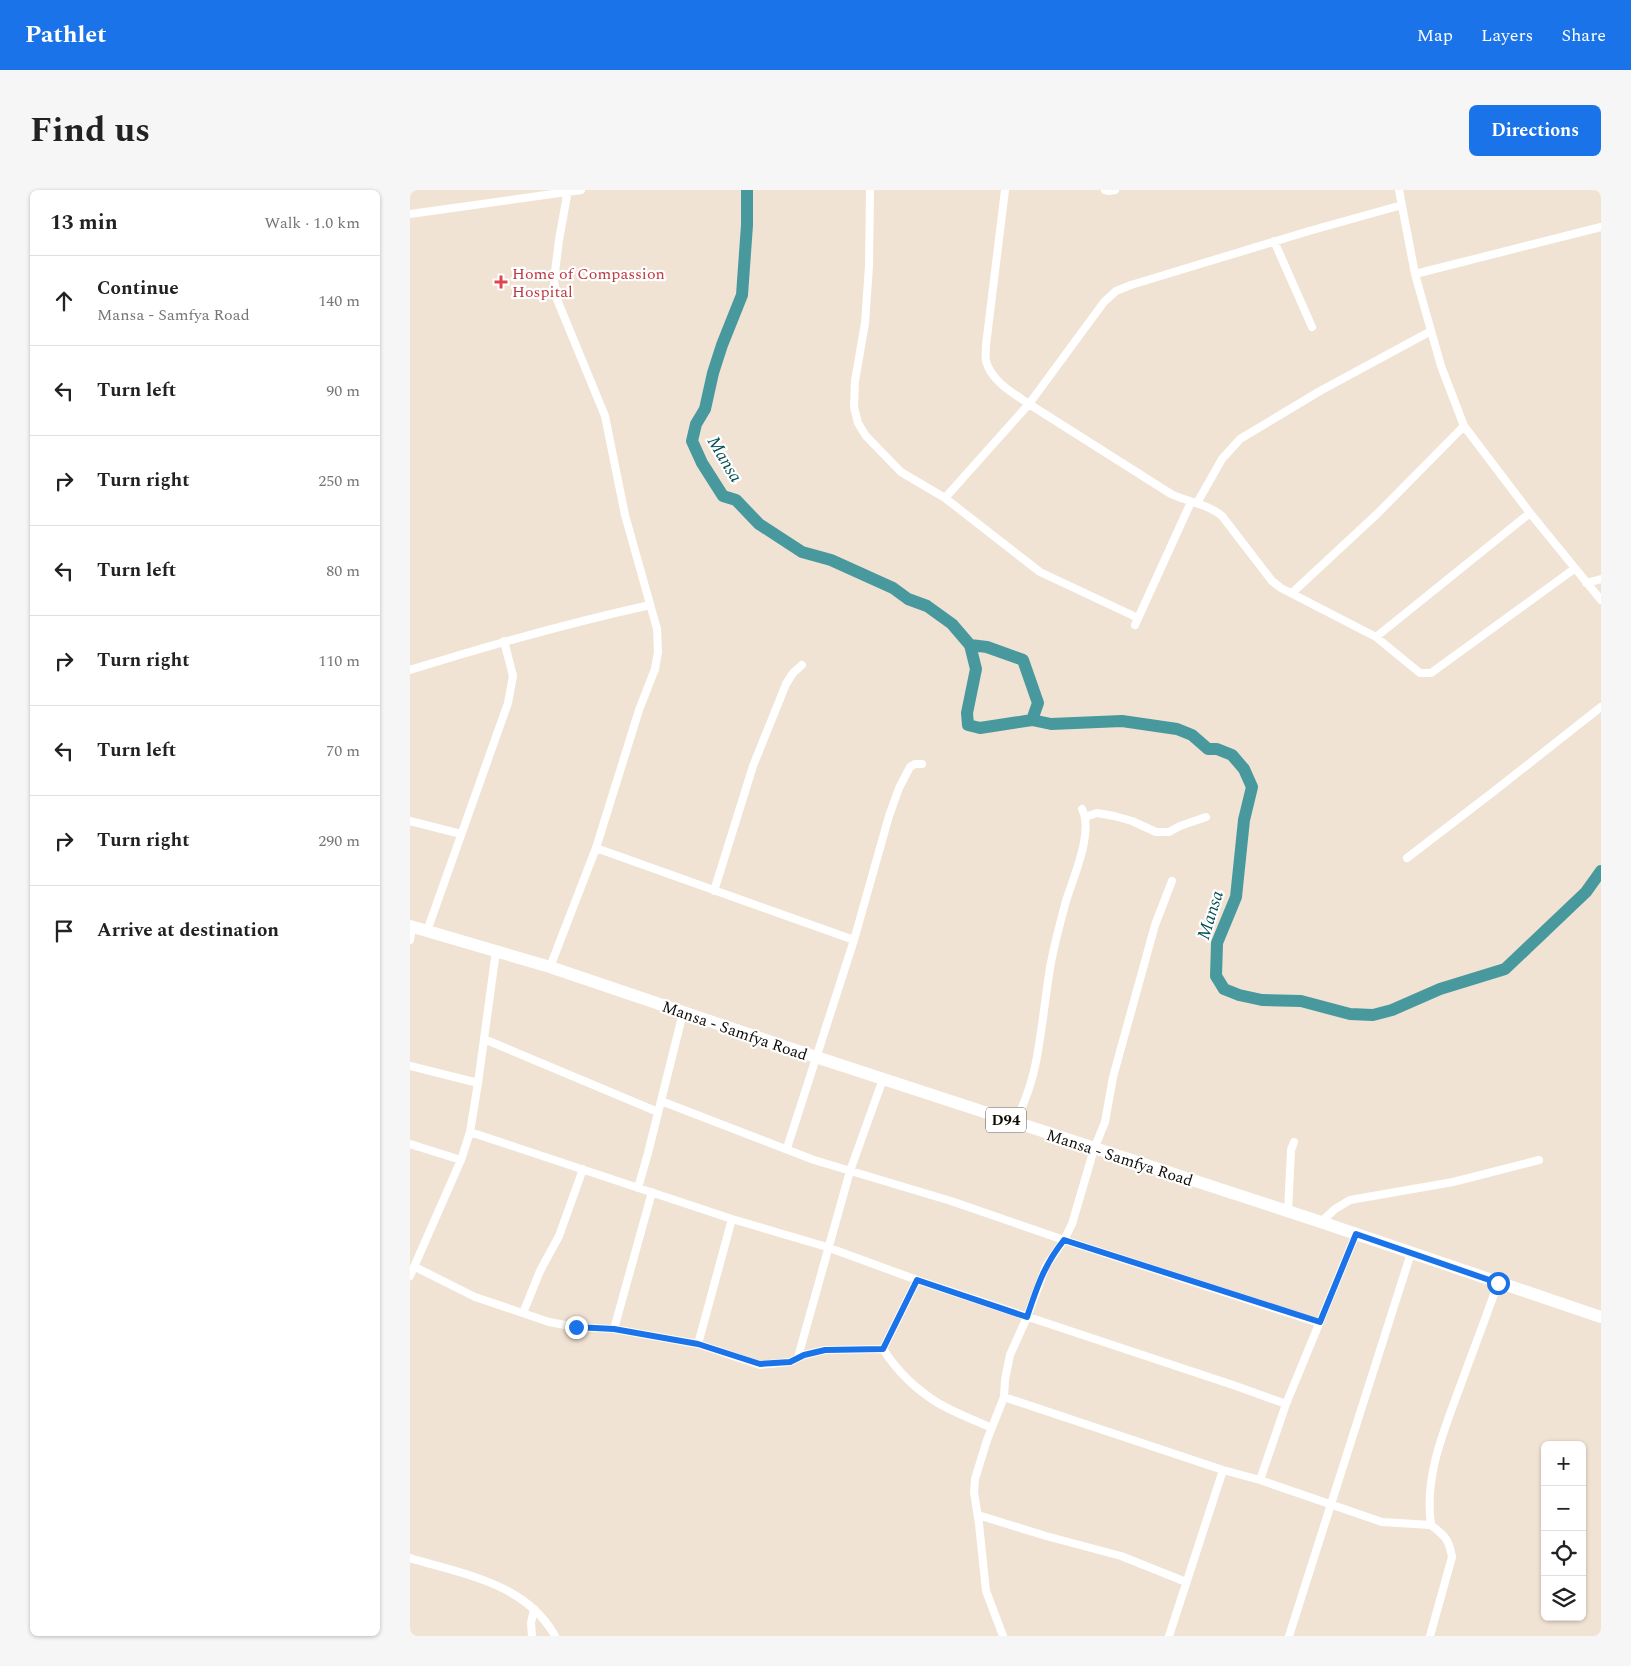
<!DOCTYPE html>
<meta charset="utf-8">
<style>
:root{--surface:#fff;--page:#f6f6f6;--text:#222;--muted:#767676;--line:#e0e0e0;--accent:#1a73e8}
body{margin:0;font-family:Spectral,serif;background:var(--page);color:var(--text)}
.controls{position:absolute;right:15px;bottom:15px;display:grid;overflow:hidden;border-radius:8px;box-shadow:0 1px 4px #0004}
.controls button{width:45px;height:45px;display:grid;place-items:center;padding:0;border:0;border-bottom:1px solid var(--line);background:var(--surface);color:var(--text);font:25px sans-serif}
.stop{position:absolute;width:15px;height:15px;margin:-11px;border:4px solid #1a73e8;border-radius:50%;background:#fff}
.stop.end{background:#1a73e8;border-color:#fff;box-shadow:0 1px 5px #0008}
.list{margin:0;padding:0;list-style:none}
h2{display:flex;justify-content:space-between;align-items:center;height:65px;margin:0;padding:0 20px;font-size:21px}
h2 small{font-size:16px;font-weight:400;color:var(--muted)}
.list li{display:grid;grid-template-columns:32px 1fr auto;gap:15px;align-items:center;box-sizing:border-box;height:90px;padding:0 20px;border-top:1px solid var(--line)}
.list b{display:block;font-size:19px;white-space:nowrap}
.list p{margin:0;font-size:16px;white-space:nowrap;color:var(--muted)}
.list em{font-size:16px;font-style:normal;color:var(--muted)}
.icon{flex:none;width:28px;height:28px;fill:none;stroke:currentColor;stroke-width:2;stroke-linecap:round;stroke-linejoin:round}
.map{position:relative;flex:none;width:1191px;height:1446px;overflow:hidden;border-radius:8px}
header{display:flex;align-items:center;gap:30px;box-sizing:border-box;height:70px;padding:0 25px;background:var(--accent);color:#fff}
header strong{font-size:24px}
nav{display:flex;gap:28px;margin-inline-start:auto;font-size:18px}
.intro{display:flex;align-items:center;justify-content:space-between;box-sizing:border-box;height:120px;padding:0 30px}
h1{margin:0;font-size:35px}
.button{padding:12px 22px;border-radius:8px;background:var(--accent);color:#fff;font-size:18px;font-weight:700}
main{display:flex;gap:30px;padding:0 30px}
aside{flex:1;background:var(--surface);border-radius:8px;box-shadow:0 1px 4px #0004}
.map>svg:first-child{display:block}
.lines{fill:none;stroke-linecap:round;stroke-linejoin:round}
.river{stroke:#48999e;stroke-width:12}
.minor{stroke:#fff;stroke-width:8}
.primary{stroke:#fff;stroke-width:12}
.route{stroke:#1a73e8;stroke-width:6}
.health-dot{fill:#e0444e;stroke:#fff;stroke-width:2}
.labels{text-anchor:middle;stroke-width:4.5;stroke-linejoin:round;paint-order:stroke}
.shield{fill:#fff;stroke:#575451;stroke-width:1}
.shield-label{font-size:15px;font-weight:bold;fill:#0f0b06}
.health-label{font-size:16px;fill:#be3a42;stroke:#fff;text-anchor:start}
.street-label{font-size:16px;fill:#0f0b06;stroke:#fff}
.water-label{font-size:18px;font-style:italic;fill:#035054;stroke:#fff}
</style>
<header>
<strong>Pathlet</strong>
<nav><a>Map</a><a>Layers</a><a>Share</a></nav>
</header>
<div class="intro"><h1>Find us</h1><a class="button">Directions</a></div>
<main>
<aside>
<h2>13 min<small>Walk · 1.0 km</small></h2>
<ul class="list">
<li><svg class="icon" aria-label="ahead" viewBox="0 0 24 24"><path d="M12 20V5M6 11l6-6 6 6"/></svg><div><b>Continue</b><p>Mansa - Samfya Road</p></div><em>140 m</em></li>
<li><svg class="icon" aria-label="left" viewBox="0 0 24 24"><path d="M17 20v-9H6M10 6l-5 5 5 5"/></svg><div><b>Turn left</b></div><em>90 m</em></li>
<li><svg class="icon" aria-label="right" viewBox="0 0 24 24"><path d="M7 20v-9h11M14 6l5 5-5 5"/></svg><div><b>Turn right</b></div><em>250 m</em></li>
<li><svg class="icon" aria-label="left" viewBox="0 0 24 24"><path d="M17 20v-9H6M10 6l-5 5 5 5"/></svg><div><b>Turn left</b></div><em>80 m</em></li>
<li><svg class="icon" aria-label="right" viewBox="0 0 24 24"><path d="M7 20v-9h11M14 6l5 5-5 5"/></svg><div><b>Turn right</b></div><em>110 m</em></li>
<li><svg class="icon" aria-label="left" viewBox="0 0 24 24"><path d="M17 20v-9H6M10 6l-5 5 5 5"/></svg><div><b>Turn left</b></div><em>70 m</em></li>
<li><svg class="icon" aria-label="right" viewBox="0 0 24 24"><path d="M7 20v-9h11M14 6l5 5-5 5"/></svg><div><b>Turn right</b></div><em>290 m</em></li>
<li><svg class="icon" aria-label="arrive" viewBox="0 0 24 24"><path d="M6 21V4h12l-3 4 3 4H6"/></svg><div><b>Arrive at destination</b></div></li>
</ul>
</aside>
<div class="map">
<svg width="1191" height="1446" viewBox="0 0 1191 1446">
<rect width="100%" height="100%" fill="#f1e3d4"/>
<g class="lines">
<path class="river" d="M337,0V35L332,105L312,155L303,183L295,219L286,234L282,251L292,273L313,306L326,310L349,334L392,362L421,370L483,398L498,409L517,416L542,434L560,455L566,479L557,523L558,535L570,538L622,530L641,534L712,531L767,539L782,545L798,559H807L822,565L834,579L842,597L834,630L826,707L807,753L806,786L814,799L829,805L852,810L891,811L940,824L963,825L982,820L1030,799L1095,779L1176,702L1191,681
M560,455L577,457L613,470L628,513L622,530"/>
<path class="minor" d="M460,0L459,76L455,133L445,191L444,217L448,233L456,246L491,282L535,308L630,382L728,428
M595,0L576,155C576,160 575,166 576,171C581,191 603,203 619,214L761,304C778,312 798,314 812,326L862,391L871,398L966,447L1010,483H1021L1164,379
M695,0L699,1L705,0
M989,0L1005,84L1031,176L1054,236L1120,323L1191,410
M0,24L171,0
M864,51L902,137
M1005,84L1191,37
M535,308L619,214L694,112L706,101L721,95L899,41L992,15
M787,313L812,269L830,249L910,201L1021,141
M1176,393L1191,389
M882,403L967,324L1054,236
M725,435L781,312
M966,447L1120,323
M0,480C80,455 159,433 240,415
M675,627L687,623L704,626L722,631L746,642H759L770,636L796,627
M0,631L51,644
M186,658L444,750
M997,668L1083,602L1191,517
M304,701L343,576L376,494L383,483L392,475
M17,741L98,513L103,486L94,451
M0,750L2,737
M140,777L186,658L229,520L245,479L248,462L247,439L215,325L195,226L146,107L144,90L149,50L158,0
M74,849L248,922
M0,876L68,893
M251,911L404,970L541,1011L654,1050L909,1133
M605,933C614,914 622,893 626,872C632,841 635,809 640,778C644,755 650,733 656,711C663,688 684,642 672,619
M60,942L322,1029L417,1057L507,1090L823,1195L876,1214
M0,954L51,970
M377,958L444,750L479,626L489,598L500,577L505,574H512
M228,998L238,963L273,823
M878,1022L881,960L884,952
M911,1032L925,1019L940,1010L1043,992L1129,970
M5,1077L65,1107L139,1132L166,1137L204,1139L288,1154L350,1175L380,1172L394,1165L415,1160L473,1159
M0,1086L51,970L60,942L68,893L86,761
M113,1123L130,1081L149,1046L173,979
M204,1139L242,1002
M288,1154L322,1029
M473,1159C487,1181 507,1200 528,1213C545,1223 564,1230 582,1238
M473,1159L507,1090
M388,1167L440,981L473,889
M594,1207L813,1280
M850,1290L876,1214L946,1044
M568,1325L636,1346L711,1366L776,1392
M0,1368C52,1384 116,1393 145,1446
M122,1446L121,1433L124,1419
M593,1446L576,1401L569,1334L564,1302L565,1289L577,1250L594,1207L595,1190L600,1165L617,1127L636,1076L654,1050L662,1034L684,959L695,932L703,887L745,735L762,691
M759,1446L813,1280L850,1290L972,1332L1021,1335C1014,1286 1034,1240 1051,1194C1063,1161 1076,1127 1088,1093
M879,1446L1001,1063
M1020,1446L1042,1367C1039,1349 1035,1346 1021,1335"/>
<path class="primary" d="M0,736L140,777L406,867L911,1032L1191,1127"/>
</g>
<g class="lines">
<path class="route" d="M166,1137L204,1139L288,1154L350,1174L380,1172L394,1165L415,1160L473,1159L507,1090L617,1127C627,1097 634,1075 654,1050L910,1132L946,1044L1088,1093"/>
</g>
<path class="health-dot" d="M88.5 84.5h5v5h5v5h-5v5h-5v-5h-5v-5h5z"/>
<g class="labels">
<rect class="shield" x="576" y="917.5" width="40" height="25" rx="4"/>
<g class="shield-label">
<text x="596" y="935">D94</text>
</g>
<g class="health-label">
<text x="102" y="89">Home of Compassion<tspan x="102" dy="18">Hospital</tspan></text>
</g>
<g class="street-label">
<text transform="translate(325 840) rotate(19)" y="6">Mansa - Samfya Road</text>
<text transform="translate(710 967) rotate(18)" y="6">Mansa - Samfya Road</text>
</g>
<g class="water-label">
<text transform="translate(315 269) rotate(59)" y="6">Mansa</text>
<text transform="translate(800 725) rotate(-73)" y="6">Mansa</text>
</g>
</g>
</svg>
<div class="controls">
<button>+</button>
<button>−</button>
<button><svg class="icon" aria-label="locate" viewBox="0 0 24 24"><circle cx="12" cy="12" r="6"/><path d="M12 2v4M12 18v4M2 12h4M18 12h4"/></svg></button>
<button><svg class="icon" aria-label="layers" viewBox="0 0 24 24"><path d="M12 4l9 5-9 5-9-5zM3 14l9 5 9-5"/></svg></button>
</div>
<div class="stop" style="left:1088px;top:1093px"></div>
<div class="stop end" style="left:166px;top:1137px"></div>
</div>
</main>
